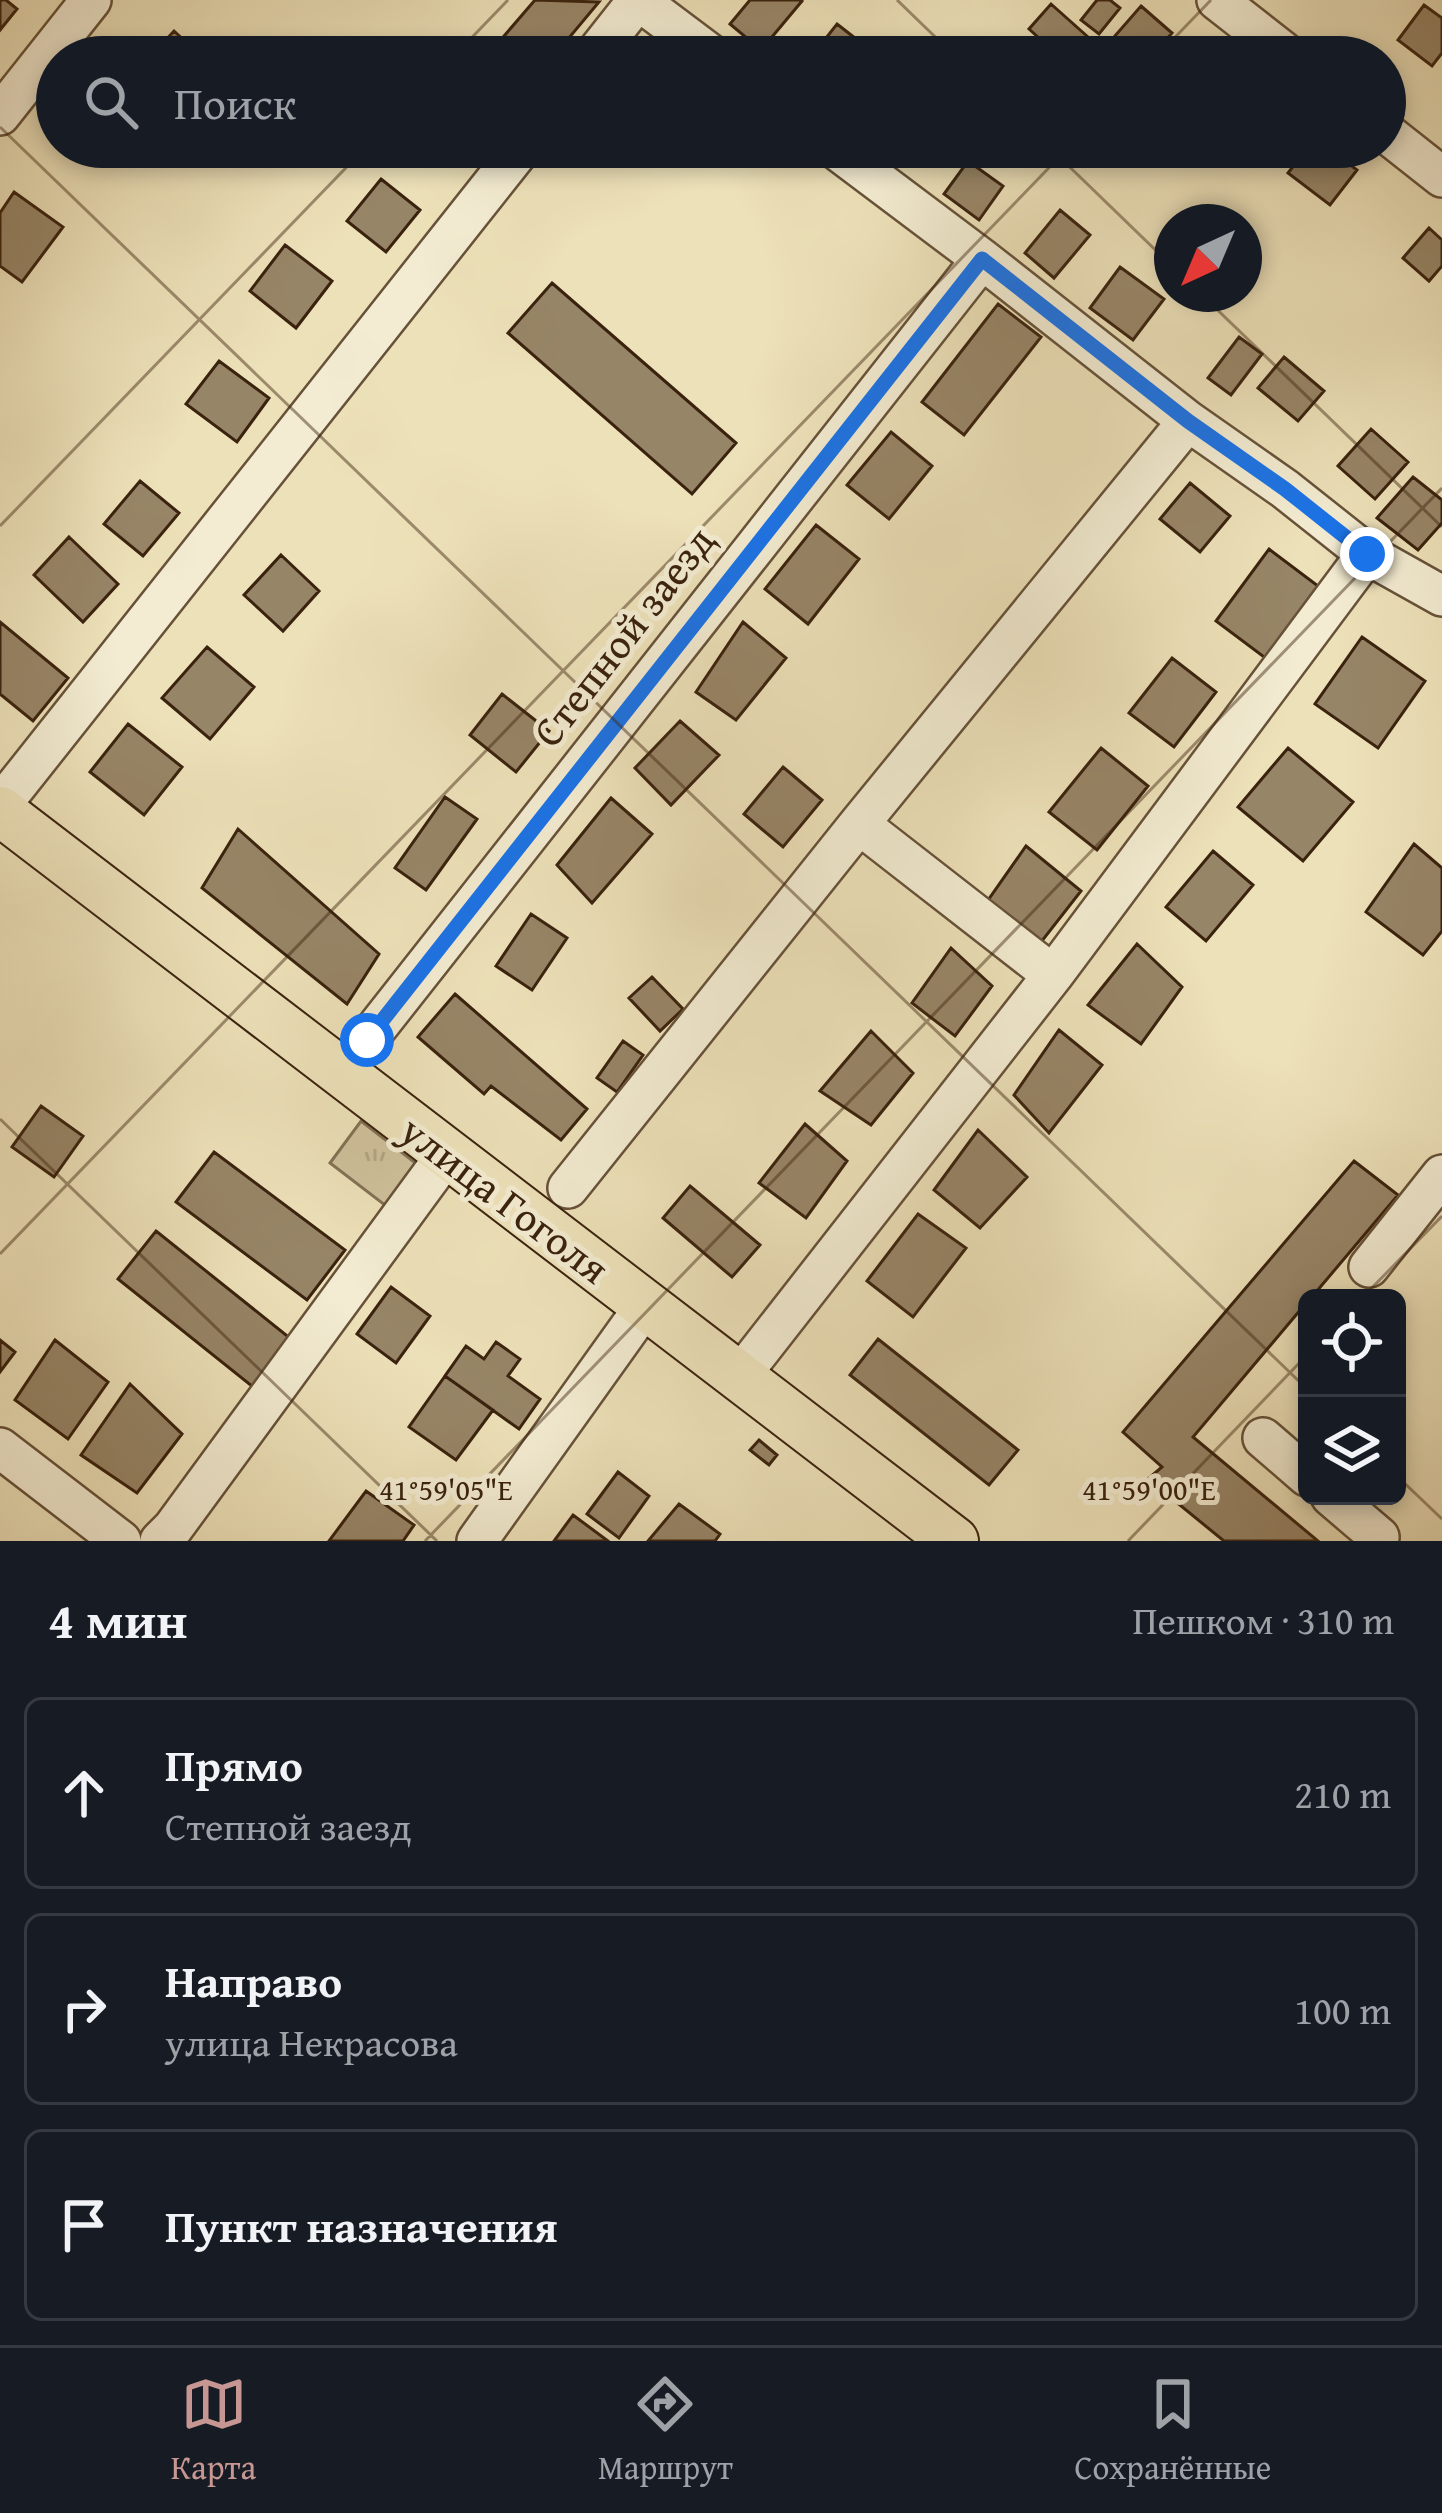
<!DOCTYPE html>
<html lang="ru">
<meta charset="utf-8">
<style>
:root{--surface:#171b24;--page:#242831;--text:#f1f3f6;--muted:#9ea1a6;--line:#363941;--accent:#c59692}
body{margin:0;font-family:"Gentium Book Plus",serif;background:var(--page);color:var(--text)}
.controls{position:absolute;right:36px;bottom:36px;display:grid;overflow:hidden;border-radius:18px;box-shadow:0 6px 18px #0003}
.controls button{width:108px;height:108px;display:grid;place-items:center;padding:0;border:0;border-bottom:3px solid var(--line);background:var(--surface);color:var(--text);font:60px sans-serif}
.compass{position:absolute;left:1154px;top:204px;width:108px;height:108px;border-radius:50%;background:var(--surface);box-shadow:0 6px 18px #0003;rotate:224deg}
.stop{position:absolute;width:36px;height:36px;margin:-27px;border:9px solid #1a73e8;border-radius:50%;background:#fff}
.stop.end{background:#1a73e8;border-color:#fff;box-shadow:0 3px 12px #0008}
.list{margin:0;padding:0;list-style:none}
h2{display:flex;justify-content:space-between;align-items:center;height:156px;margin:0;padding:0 48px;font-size:51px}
h2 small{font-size:39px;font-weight:400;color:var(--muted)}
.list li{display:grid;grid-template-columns:78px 1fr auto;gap:36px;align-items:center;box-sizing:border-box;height:192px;margin:0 24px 24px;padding:0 24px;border:3px solid var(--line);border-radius:18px}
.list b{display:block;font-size:45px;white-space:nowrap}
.list p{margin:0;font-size:39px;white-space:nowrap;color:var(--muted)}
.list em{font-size:39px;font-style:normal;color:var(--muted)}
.icon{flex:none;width:66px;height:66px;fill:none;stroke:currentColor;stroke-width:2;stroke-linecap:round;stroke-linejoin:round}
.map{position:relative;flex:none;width:1442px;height:1541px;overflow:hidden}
.search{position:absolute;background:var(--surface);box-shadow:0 6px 18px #0003;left:36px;right:36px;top:36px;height:132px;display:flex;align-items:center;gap:30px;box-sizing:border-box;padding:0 42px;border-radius:66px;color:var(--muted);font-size:45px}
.sheet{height:804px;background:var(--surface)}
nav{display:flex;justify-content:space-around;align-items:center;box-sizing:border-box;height:168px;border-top:3px solid var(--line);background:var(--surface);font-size:33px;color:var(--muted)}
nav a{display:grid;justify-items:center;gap:6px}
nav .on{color:var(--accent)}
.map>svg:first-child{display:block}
.grass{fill:url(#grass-tufts);stroke:#847255;stroke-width:3}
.building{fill:#978567;stroke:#3a220e;stroke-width:3}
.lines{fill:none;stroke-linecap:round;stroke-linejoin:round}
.minor-casing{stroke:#675239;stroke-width:44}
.major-casing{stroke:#3a220e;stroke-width:52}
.minor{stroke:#f3ecd2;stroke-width:39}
.major{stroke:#ede1b9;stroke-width:48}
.route{stroke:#1a73e8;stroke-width:15}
.ticks{fill:none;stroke:#3a220e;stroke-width:3;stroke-opacity:0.45}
.labels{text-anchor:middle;stroke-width:10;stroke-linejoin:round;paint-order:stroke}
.street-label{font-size:42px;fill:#3a220e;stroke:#f3ecd2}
.ticks-label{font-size:30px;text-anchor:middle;fill:#3a220e;stroke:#f3ecd2;stroke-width:10;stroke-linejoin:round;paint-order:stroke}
</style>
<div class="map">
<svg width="1442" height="1541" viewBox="0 0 1442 1541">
<defs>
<pattern id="grass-tufts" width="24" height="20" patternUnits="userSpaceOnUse" patternTransform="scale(3)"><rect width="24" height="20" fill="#cfc19c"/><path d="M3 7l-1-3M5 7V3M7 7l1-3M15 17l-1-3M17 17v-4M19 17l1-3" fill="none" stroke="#b2a685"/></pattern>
</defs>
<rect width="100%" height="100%" fill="#ede1b9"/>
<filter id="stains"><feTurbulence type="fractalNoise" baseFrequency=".00167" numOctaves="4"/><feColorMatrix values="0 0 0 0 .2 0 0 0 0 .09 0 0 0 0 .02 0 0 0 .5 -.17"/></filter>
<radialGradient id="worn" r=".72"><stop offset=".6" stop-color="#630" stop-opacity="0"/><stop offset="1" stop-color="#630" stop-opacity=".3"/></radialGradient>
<path class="grass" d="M361,1121L422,1168L390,1209L330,1163Z"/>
<path class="building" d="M0,0H6L17,9L0,30Z
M535,0L599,2L553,57H486Z
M750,0H801L802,1L761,50L730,24Z
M1097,0H1110L1120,8L1099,34L1081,20Z
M1051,4L1097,45L1086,57H1060L1029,29Z
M1424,5L1442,18V53L1432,66L1398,40Z
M1141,6L1172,33L1151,57H1137L1114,37Z
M837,24L869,49L862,57H811Z
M174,31L202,57H150Z
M1308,147H1327L1357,170L1330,205L1288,173Z
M968,161L1003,186L979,220L944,194Z
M381,179L420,210L386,252L347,221Z
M14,192L63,227L22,282L0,266V213Z
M1060,210L1090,235L1054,278L1025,253Z
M1429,228L1442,240V266L1429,281L1403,258Z
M285,245L332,281L296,328L250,291Z
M1120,267L1164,299L1133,340L1090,308Z
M552,283L736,443L692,494L508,333Z
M998,304L1041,337L964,435L922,402Z
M1239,337L1262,354L1231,395L1208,378Z
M1284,357L1324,391L1298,421L1258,388Z
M219,361L269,398L237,442L186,404Z
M1371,429L1408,462L1375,499L1338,466Z
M891,432L932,466L889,519L847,485Z
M1413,477L1442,500V523L1418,550L1377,518Z
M140,481L179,513L143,556L104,524Z
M1190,483L1230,516L1200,552L1160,519Z
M816,525L859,559L808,624L765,589Z
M69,537L118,584L83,622L34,575Z
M1269,549L1322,589L1268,660L1216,621Z
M281,555L319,591L283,631L244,595Z
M0,622L68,678L33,721L0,694Z
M743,622L786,658L736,720L696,692Z
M1362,637L1425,681L1378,748L1315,704Z
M207,647L254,687L210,739L162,698Z
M1172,658L1216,692L1174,747L1129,713Z
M502,694L549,731L516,772L470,735Z
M680,721L719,755L671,805L635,768Z
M128,724L182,767L144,815L90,772Z
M1101,748L1148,786L1097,850L1049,812Z
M1288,748L1353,802L1303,861L1238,807Z
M783,767L822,800L783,847L744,814Z
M445,797L477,819L426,890L395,868Z
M611,798L652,834L592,903L557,865Z
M238,829L379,954L347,1004L202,888Z
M1414,844L1442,868V931L1423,955L1366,912Z
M1026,846L1081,891L1038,946L984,906Z
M1213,851L1253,885L1206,941L1166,907Z
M531,914L567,938L532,990L496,966Z
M1137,944L1182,987L1141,1044L1088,1005Z
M951,948L992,986L955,1036L912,1003Z
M652,977L683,1009L660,1031L629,998Z
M455,994L587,1109L561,1140L491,1086L484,1094L418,1037Z
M1059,1030L1102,1065L1049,1133L1014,1095Z
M871,1031L913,1073L871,1125L820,1091Z
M623,1041L643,1055L617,1092L597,1078Z
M41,1106L83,1136L54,1177L12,1147Z
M805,1124L847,1161L806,1218L759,1183Z
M978,1130L1027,1177L980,1228L934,1190Z
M214,1152L345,1250L307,1300L176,1202Z
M1354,1161L1398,1195L1311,1298H1307V1302L1193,1437L1318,1541H1224L1148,1479L1162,1467L1123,1432Z
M690,1186L760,1245L732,1277L663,1218Z
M918,1214L966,1248L913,1317L867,1281Z
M156,1231L291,1339L253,1387L118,1279Z
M391,1287L430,1316L396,1363L357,1334Z
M878,1339L1018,1450L989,1485L850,1375Z
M0,1340L15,1352L0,1372Z
M55,1340L108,1382L68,1439L15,1400Z
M496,1342L520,1359L508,1376L540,1399L519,1429L445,1376L466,1346L484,1359Z
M445,1376L493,1410L456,1460L409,1427Z
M130,1384L182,1434L137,1493L81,1455Z
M759,1440L777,1455L769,1465L750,1450Z
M618,1472L649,1496L619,1538L587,1514Z
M366,1491L414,1525L403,1541H329Z
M679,1504L720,1534L715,1541H648Z
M573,1515L608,1541H554Z"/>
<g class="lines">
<defs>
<path id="minor" d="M1217,0L1290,57
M593,57L638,0L714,57
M0,115L91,0
M1385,132L1442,177
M833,147L982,259L1188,421L1285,489L1367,554L1442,596
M0,806L522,147
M859,824L1053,975
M341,1073L982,259
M568,1188L859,824L1188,421
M1369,1267L1442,1175
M739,1377L1053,975L1367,554
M1263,1438L1307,1476
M0,1448L121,1541
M1331,1496L1379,1537L1376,1541
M160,1541L173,1528L447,1154
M477,1541L645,1306"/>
<path id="major" d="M0,811L954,1541"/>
</defs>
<use href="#minor" class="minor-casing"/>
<use href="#major" class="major-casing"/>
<use href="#minor" class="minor"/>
<use href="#major" class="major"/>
</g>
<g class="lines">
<path class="route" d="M367,1040L982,259L1188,421L1285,489L1367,554"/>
</g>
<path class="ticks" d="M897,0L956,57M453,57L508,0M1156,57L1211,0M0,127L1307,1389M1049,147L1172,266M1201,294L1442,527M0,526L366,147M0,1119L437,1541M0,1254L1069,147M1362,1298L1442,1216M1397,1476L1442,1519M425,1541L1442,488M1128,1541L1307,1355"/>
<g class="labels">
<g class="street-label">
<text transform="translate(623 636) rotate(-52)" y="15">Степной заезд</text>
<text transform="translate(505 1199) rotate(37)" y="15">улица Гоголя</text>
</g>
</g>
<g class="ticks-label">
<text x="446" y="1500">41°59'05"E</text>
<text x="1149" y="1500">41°59'00"E</text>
</g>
<rect width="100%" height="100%" filter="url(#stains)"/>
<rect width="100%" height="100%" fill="url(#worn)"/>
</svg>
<div class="controls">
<button><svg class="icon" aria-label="locate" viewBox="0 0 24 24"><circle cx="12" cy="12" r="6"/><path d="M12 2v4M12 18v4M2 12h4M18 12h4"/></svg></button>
<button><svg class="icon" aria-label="layers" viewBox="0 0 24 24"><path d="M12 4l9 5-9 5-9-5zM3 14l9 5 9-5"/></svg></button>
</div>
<svg class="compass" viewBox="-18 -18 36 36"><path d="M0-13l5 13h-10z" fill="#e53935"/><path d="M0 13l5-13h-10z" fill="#9ea1a6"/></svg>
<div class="stop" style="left:367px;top:1040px"></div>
<div class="stop end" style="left:1367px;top:554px"></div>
<div class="search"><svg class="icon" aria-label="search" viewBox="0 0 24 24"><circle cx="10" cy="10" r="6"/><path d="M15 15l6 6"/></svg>Поиск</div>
</div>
<section class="sheet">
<h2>4 мин<small>Пешком · 310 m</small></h2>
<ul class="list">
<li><svg class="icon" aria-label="ahead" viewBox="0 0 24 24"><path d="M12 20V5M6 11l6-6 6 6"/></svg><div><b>Прямо</b><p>Степной заезд</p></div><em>210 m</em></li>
<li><svg class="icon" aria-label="right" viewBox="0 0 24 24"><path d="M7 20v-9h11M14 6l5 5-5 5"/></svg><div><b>Направо</b><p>улица Некрасова</p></div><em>100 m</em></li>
<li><svg class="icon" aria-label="arrive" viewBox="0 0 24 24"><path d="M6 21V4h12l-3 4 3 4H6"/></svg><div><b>Пункт назначения</b></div></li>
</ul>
</section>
<nav>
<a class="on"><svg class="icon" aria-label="map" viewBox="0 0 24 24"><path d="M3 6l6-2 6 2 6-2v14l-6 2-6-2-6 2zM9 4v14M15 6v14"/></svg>Карта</a>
<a><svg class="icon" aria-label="directions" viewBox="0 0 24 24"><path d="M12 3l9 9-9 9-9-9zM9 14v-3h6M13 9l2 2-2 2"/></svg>Маршрут</a>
<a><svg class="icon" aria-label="saved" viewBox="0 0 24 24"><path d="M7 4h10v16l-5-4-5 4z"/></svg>Сохранённые</a>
</nav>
